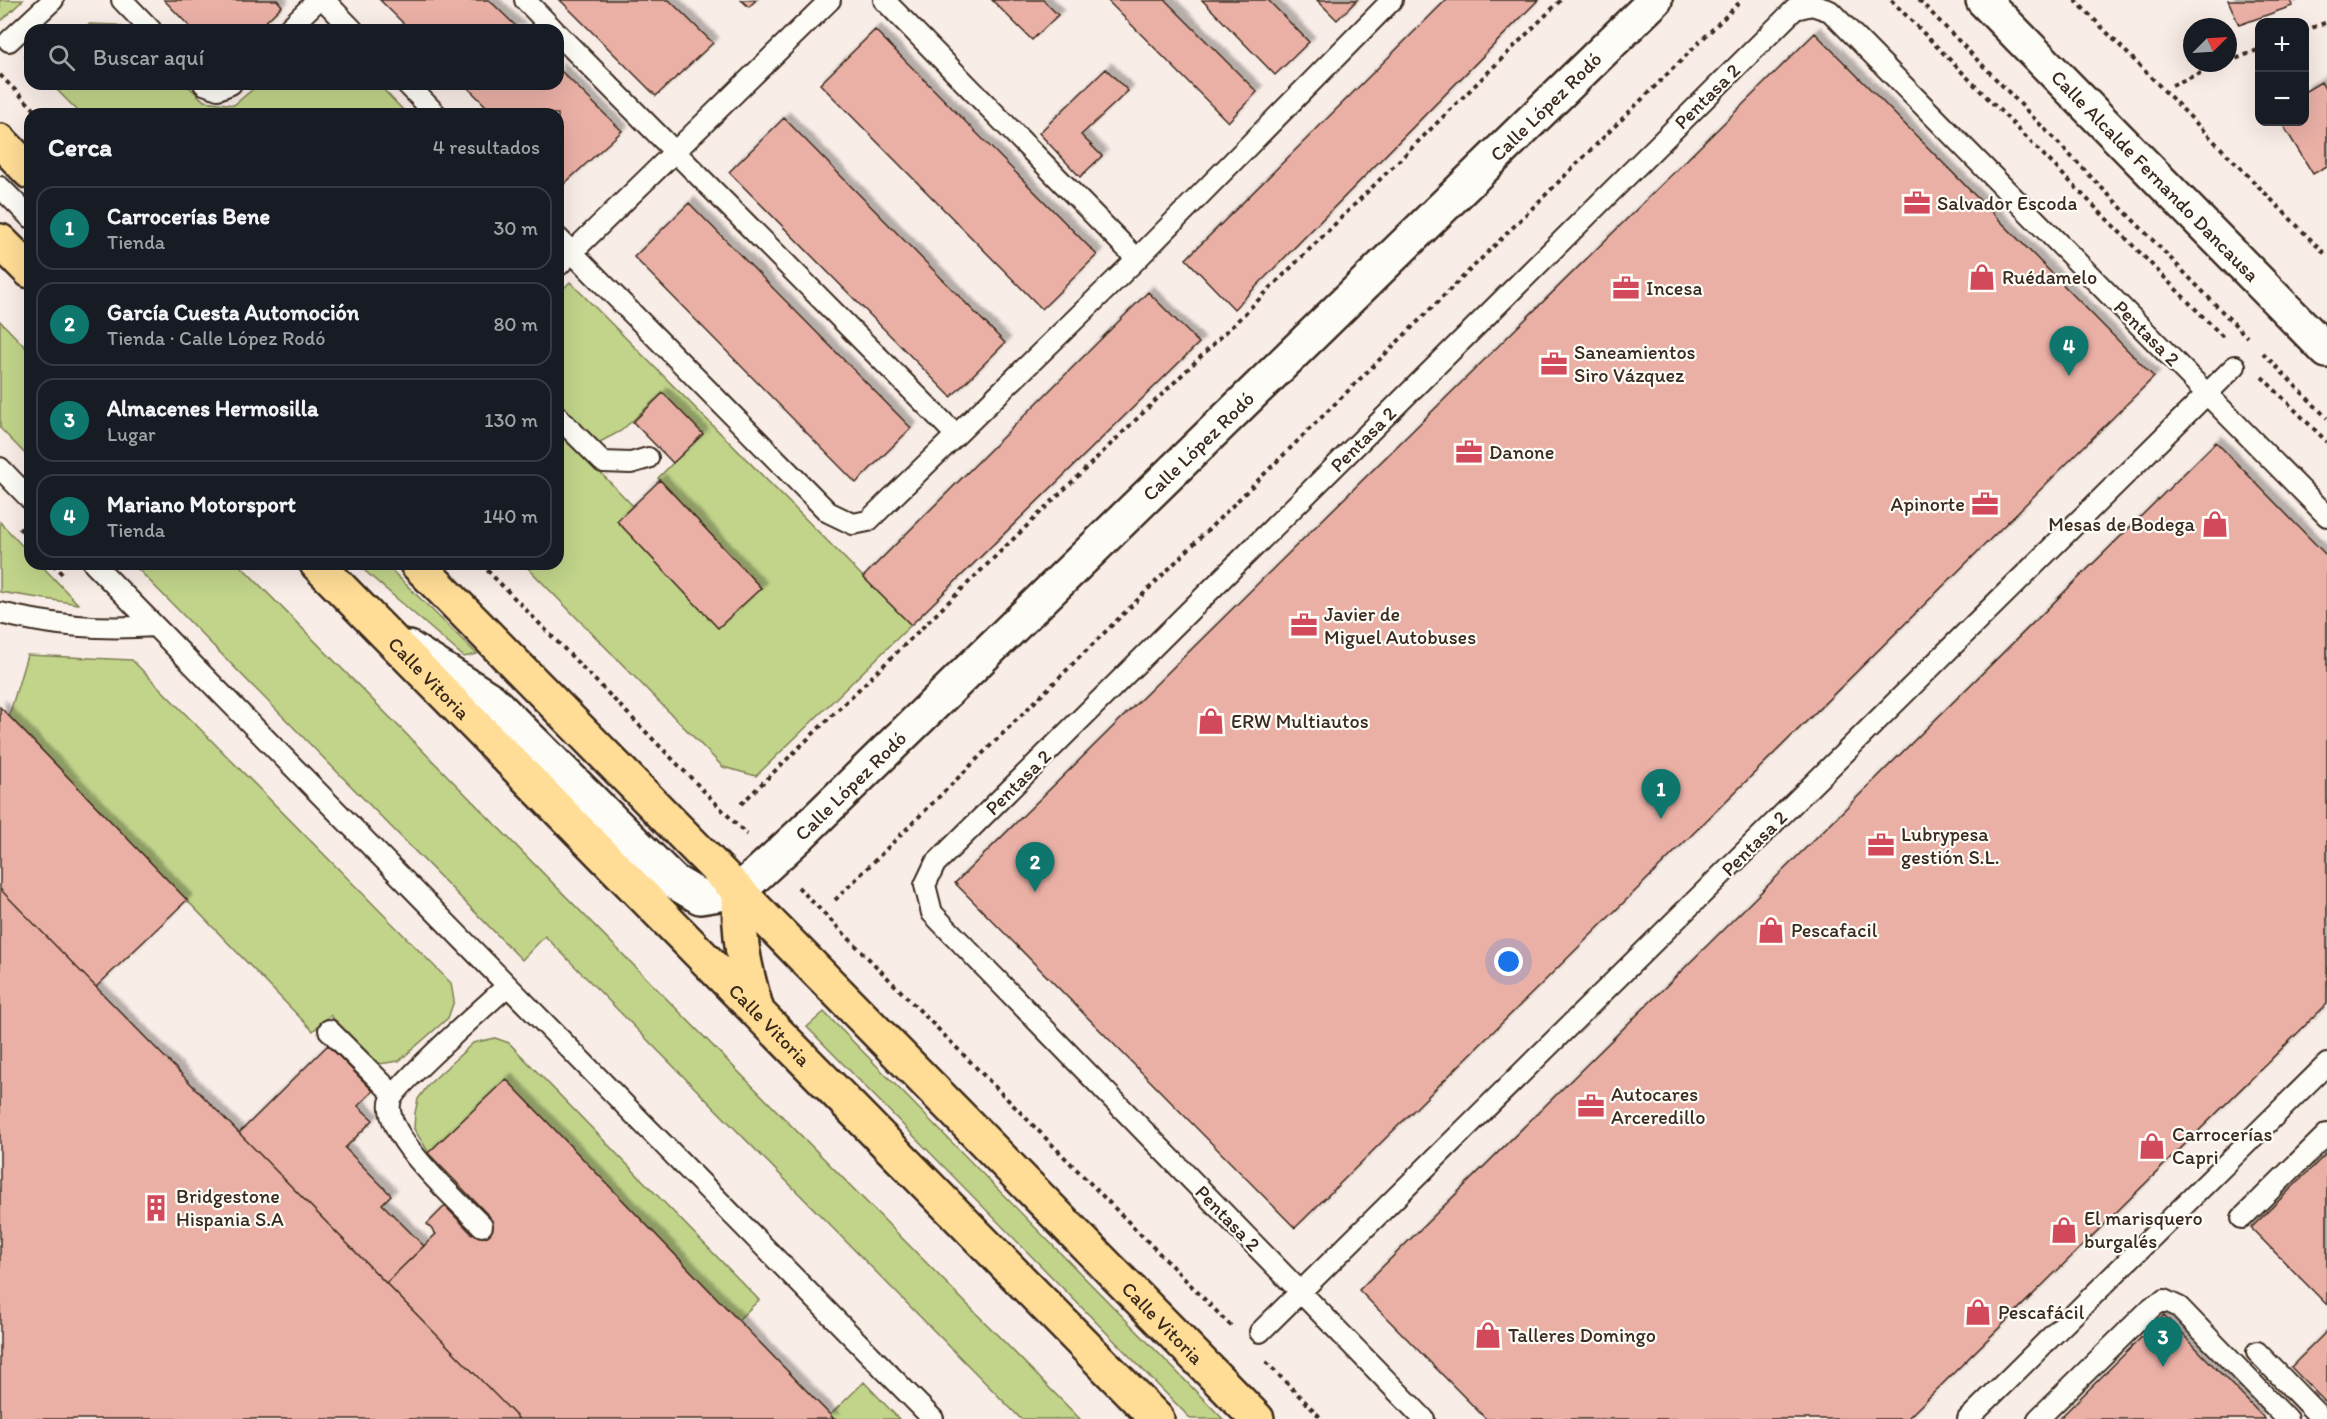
<!DOCTYPE html>
<html lang="es">
<meta charset="utf-8">
<style>
:root{--surface:#171b24;--page:#242831;--text:#f1f3f6;--muted:#9ea1a6;--line:#363941;--accent:#0f766e}
body{margin:0;font-family:Itim,sans-serif;background:var(--page);color:var(--text)}
.controls{position:absolute;right:18px;top:18px;display:grid;overflow:hidden;border-radius:12px;box-shadow:0 6px 24px #0002}
.controls button{width:54px;height:54px;display:grid;place-items:center;padding:0;border:0;border-bottom:2px solid var(--line);background:var(--surface);color:var(--text);font:30px sans-serif}
.compass{position:absolute;left:2183px;top:18px;width:54px;height:54px;border-radius:50%;background:var(--surface);box-shadow:0 6px 24px #0002;rotate:66deg}
.you{position:absolute;left:1509px;top:962px;width:21px;height:21px;margin:-15px;border:4px solid #fff;border-radius:50%;background:#1a73e8;box-shadow:0 0 0 9px #1a73e833}
.badge{display:grid;place-items:center;width:39px;height:39px;border-radius:50%;background:var(--accent);color:#fff;font-size:20px;font-weight:700}
.pin{position:absolute;translate:-50% -50px;filter:drop-shadow(0 2px 3px #0008)}
.pin::after{content:'';position:absolute;top:32px;width:21px;height:18px;background:inherit;clip-path:polygon(0 0,100% 0,50% 100%)}
.list{margin:0;padding:0;list-style:none}
h2{display:flex;justify-content:space-between;align-items:center;height:78px;margin:0;padding:0 24px;font-size:26px}
h2 small{font-size:20px;font-weight:400;color:var(--muted)}
.list li{display:grid;grid-template-columns:39px 1fr auto;gap:18px;align-items:center;box-sizing:border-box;height:84px;margin:0 12px 12px;padding:0 12px;border:2px solid var(--line);border-radius:18px}
.list b{display:block;font-size:22px;white-space:nowrap}
.list p{margin:0;font-size:20px;white-space:nowrap;color:var(--muted)}
.list em{font-size:20px;font-style:normal;color:var(--muted)}
.icon{flex:none;width:33px;height:33px;fill:none;stroke:currentColor;stroke-width:2;stroke-linecap:round;stroke-linejoin:round}
.map{position:relative;flex:none;width:2327px;height:1419px;overflow:hidden}
.search{position:absolute;background:var(--surface);box-shadow:0 6px 24px #0002;left:24px;top:24px;width:540px;height:66px;display:flex;align-items:center;gap:15px;box-sizing:border-box;padding:0 21px;border-radius:18px;color:var(--muted);font-size:22px}
.panel{position:absolute;background:var(--surface);box-shadow:0 6px 24px #0002;left:24px;top:108px;width:540px;height:462px;border-radius:18px}
.map>svg:first-child{display:block}
.green{fill:#c1d48a;stroke:#7e7f54;stroke-width:1.5}
.building{fill:#eab0a6;stroke:#3b2a1e;stroke-width:1.5;filter:url(#shadow)}
.lines{fill:none;stroke-linecap:round;stroke-linejoin:round}
.lane-casing{stroke:#3b2a1e;stroke-width:24}
.street-casing{stroke:#3b2a1e;stroke-width:38}
.highway-casing{stroke:#3b2a1e;stroke-width:38}
.path{stroke:#3b2a1e;stroke-width:4;stroke-dasharray:4.5 4.5;stroke-linecap:butt}
.lane{stroke:#fdfcf7;stroke-width:20}
.street{stroke:#fdfcf7;stroke-width:33}
.highway{stroke:#ffdd96;stroke-width:33}
.labels{text-anchor:middle;stroke-width:4.5;stroke-linejoin:round;paint-order:stroke}
.street-label{font-size:20px;fill:#3b2a1e;stroke:#fdfcf7}
.poi-label{font-size:20px;fill:#3b2a1e;stroke:#fdfcf7;text-anchor:start}
</style>
<div class="map">
<svg width="2327" height="1419" viewBox="0 0 2327 1419">
<defs>
<filter id="shadow"><feDropShadow dx="5.5" dy="-5.5" stdDeviation="1.5" flood-color="#0004"/></filter>
</defs>
<rect width="100%" height="100%" fill="#f9ede7"/>
<filter id="ink" filterUnits="userSpaceOnUse"><feTurbulence type="fractalNoise" baseFrequency=".0167" numOctaves="2"/><feDisplacementMap in="SourceGraphic" scale="12" xChannelSelector="R" yChannelSelector="G"/><feConvolveMatrix kernelMatrix="1 2 1 2 8 2 1 2 1" color-interpolation-filters="sRGB"/></filter>
<g filter="url(#ink)">
<path class="green" d="M0,0H23L0,22Z
M90,24L117,25L130,30H77Z
M51,84H186L204,101L234,105L259,84H378L407,114H81Z
M570,282L911,625L756,776L723,767L524,564H558V429L633,506L617,521L718,628L761,588L658,478L702,434L663,393L621,431L598,443L558,401V294Z
M0,321L30,352V459L0,428Z
M0,522L30,554V564H40L78,604L0,592Z
M133,564H239L1080,1419H1021L545,936L522,960Z
M357,564H385L477,654L464,657Z
M27,655L132,660L451,983L454,1001L448,1018L399,1061L379,1064L330,1015L313,1031L9,716Z
M824,1012L1223,1419H1191L807,1027Z
M495,1038L509,1043L759,1300L738,1320L506,1079L429,1153L414,1129L415,1113L418,1099L429,1084L473,1043Z
M864,1382L899,1419H834L830,1415Z"/>
<path class="building" d="M164,0H277L282,6L257,30H193Z
M380,0H489L520,30H410Z
M560,0H669L713,43L656,96Z
M741,0H756L749,7Z
M992,0H1043L1058,15L1032,40Z
M1107,0H1165L1257,92L1228,122Z
M1202,0H1268L1309,42L1275,75Z
M1317,0H1357L1337,20Z
M1446,0H1538L1234,309L1186,259Z
M2228,0H2290L2292,6L2239,25Z
M875,30L1097,255L1042,309L820,84Z
M1815,33L2154,377L1295,1228L955,883Z
M30,50V62L24,56Z
M558,68L622,131L564,184L558,178V114H494L464,84H558Z
M1106,69L1128,91L1081,135L1102,156L1080,177L1039,133Z
M2321,82L2327,92V166L2313,174L2281,122H2304V92Z
M784,118L1005,343L951,397L729,172Z
M689,203L911,428L856,483L634,257Z
M1148,292L1199,343L911,625L863,577Z
M663,393L703,434L673,463L633,422Z
M2216,442L2327,556V1004L1907,1419H1486L1359,1290Z
M660,480L761,588L718,628L617,521Z
M0,707L187,900L96,987L0,889Z
M0,889L239,1133L519,1419H0Z
M328,1045L373,1091L358,1106L373,1120L345,1148L391,1195L382,1204L424,1246L386,1283L239,1133Z
M506,1079L738,1320L834,1419H519L386,1283L436,1234L427,1224L445,1206L472,1234L490,1217L428,1153Z
M2327,1153V1305L2251,1228Z
M2164,1315L2265,1419H2059Z
M2327,1331V1404L2291,1367Z"/>
<g class="lines">
<defs>
<path id="lane" d="M122,0L151,30
M324,0L353,30
M525,0L554,30
M884,0L1137,259
M287,30L318,0
M558,34L956,435
M9,41L53,0
M204,84L218,89L231,84
M407,84L436,114
M0,187L30,217
M558,238L828,512L853,524L868,521L1137,259L1392,0
M558,266L830,0
M558,417L603,462L631,463L648,458
M0,468L30,499
M94,564L933,1419
M0,613C54,626 100,630 155,626
M329,1030L393,1094
M2242,1218L2327,1134
M482,1226C459,1202 385,1137 390,1103C392,1088 490,1002 507,986
M1260,1332L2235,366
M2257,1352L2322,1419
M1424,1419L932,913L925,885L935,864L1795,9L1812,5L1830,11L2327,516
M1968,1419L2327,1064
M2038,1419L2152,1307L2164,1300L2179,1307L2287,1419"/>
<g id="street">
<path id="s1" d="M1983,0L2327,351"/>
<path id="s2" d="M409,648L491,700L673,881L700,897L739,891L801,834L1655,0"/>
</g>
<g id="highway">
<path d="M0,141L30,172"/>
<path d="M0,241L30,271"/>
<path id="s3" d="M317,564L1157,1419"/>
<path id="s4" d="M417,564L1257,1419"/>
<path d="M739,891C739,938 743,963 756,1007"/>
</g>
</defs>
<use href="#lane" class="lane-casing"/>
<use href="#street" class="street-casing"/>
<use href="#highway" class="highway-casing"/>
<path class="path" d="M1891,0L2225,339
M1919,0L2247,337
M2075,0L2327,256
M2304,31L2327,22
M2228,62L2260,49
M0,75L39,114
M2172,85L2225,63
M2263,353L2327,418
M2262,377L2327,442
M19,528L30,539
M53,564L65,577
M481,564L747,835
M741,804L1224,334L1561,0
M798,887L1231,1326
M835,900L1742,0
M1266,1362L1322,1419"/>
<use href="#lane" class="lane"/>
<use href="#street" class="street"/>
<use href="#highway" class="highway"/>
</g>
</g>
<defs>
<symbol id="office-bare" viewBox="-9 -9 18 18"><path d="M-6-3h4V-5.5h4V-3h4V5H-6ZM-1-4.5V-3h2v-1.5ZM-6 0V1H6V0Z" fill="#d1495b" stroke="#fdfcf7" stroke-width="2.5" paint-order="stroke"/></symbol>
<symbol id="shop-bare" viewBox="-9 -9 18 18"><path d="M-5-2.5h2.3a2.7 3.5 0 0 1 5.4 0H5L5.5 6h-11ZM-1.5-2.5h3a1.5 2.3 0 0 0-3 0Z" fill="#d1495b" stroke="#fdfcf7" stroke-width="2.5" paint-order="stroke"/></symbol>
<symbol id="building-bare" viewBox="-9 -9 18 18"><path d="M-4-6H4V6H1V3H-1V6H-4ZM-2.5-4.3h1.7v1.8h-1.7ZM.8-4.3h1.7v1.8H.8ZM-2.5-1h1.7V.8h-1.7ZM.8-1h1.7V.8H.8Z" fill="#d1495b" stroke="#fdfcf7" stroke-width="2.5" paint-order="stroke"/></symbol>
</defs>
<g fill-rule="evenodd">
<use href="#office-bare" x="1898" y="184" width="38" height="38"/>
<use href="#shop-bare" x="1963" y="258" width="38" height="38"/>
<use href="#office-bare" x="1607" y="269" width="38" height="38"/>
<use href="#office-bare" x="1535" y="345" width="38" height="38"/>
<use href="#office-bare" x="1450" y="433" width="38" height="38"/>
<use href="#office-bare" x="1966" y="485" width="38" height="38"/>
<use href="#shop-bare" x="2196" y="505" width="38" height="38"/>
<use href="#office-bare" x="1285" y="606" width="38" height="38"/>
<use href="#shop-bare" x="1192" y="702" width="38" height="38"/>
<use href="#office-bare" x="1862" y="826" width="38" height="38"/>
<use href="#shop-bare" x="1752" y="911" width="38" height="38"/>
<use href="#office-bare" x="1572" y="1087" width="38" height="38"/>
<use href="#shop-bare" x="2133" y="1127" width="38" height="38"/>
<use href="#building-bare" x="137" y="1189" width="38" height="38"/>
<use href="#shop-bare" x="2045" y="1211" width="38" height="38"/>
<use href="#shop-bare" x="1959" y="1293" width="38" height="38"/>
<use href="#shop-bare" x="1469" y="1316" width="38" height="38"/>
</g>
<g class="labels">
<g class="street-label">
<text transform="translate(1707 96) rotate(-45)" y="7">Pentasa 2</text>
<text dy="7" stroke="none"><textPath href="#s2" startOffset="1550">Calle López Rodó</textPath></text>
<text dy="7" stroke="none"><textPath href="#s1" startOffset="246">Calle Alcalde Fernando Dancausa</textPath></text>
<text transform="translate(2147 333) rotate(45)" y="7">Pentasa 2</text>
<text transform="translate(1363 439) rotate(-45)" y="7">Pentasa 2</text>
<text dy="7" stroke="none"><textPath href="#s2" startOffset="1064">Calle López Rodó</textPath></text>
<text dy="7" stroke="none"><textPath href="#s3" startOffset="160">Calle Vitoria</textPath></text>
<text transform="translate(1018 782) rotate(-45)" y="7">Pentasa 2</text>
<text dy="7" stroke="none"><textPath href="#s2" startOffset="578">Calle López Rodó</textPath></text>
<text transform="translate(1754 843) rotate(-45)" y="7">Pentasa 2</text>
<text dy="7" stroke="none"><textPath href="#s3" startOffset="646">Calle Vitoria</textPath></text>
<text transform="translate(1228 1218) rotate(46)" y="7">Pentasa 2</text>
<text dy="7" stroke="none"><textPath href="#s4" startOffset="1064">Calle Vitoria</textPath></text>
</g>
<g class="poi-label">
<text x="1937" y="210">Salvador Escoda</text>
<text x="2002" y="284">Ruédamelo</text>
<text x="1646" y="295">Incesa</text>
<text x="1574" y="359">Saneamientos<tspan x="1574" dy="23">Siro Vázquez</tspan></text>
<text x="1489" y="459">Danone</text>
<text x="1965" y="511" text-anchor="end">Apinorte</text>
<text x="2195" y="531" text-anchor="end">Mesas de Bodega</text>
<text x="1324" y="621">Javier de<tspan x="1324" dy="23">Miguel Autobuses</tspan></text>
<text x="1231" y="728">ERW Multiautos</text>
<text x="1901" y="841">Lubrypesa<tspan x="1901" dy="23">gestión S.L.</tspan></text>
<text x="1791" y="937">Pescafacil</text>
<text x="1611" y="1101">Autocares<tspan x="1611" dy="23">Arceredillo</tspan></text>
<text x="2172" y="1141">Carrocerías<tspan x="2172" dy="23">Capri</tspan></text>
<text x="176" y="1203">Bridgestone<tspan x="176" dy="23">Hispania S.A</tspan></text>
<text x="2084" y="1225">El marisquero<tspan x="2084" dy="23">burgalés</tspan></text>
<text x="1998" y="1319">Pescafácil</text>
<text x="1508" y="1342">Talleres Domingo</text>
</g>
</g>
</svg>
<div class="controls">
<button>+</button>
<button>−</button>
</div>
<svg class="compass" viewBox="-18 -18 36 36"><path d="M0-13l5 13h-10z" fill="#e53935"/><path d="M0 13l5-13h-10z" fill="#9ea1a6"/></svg>
<div class="you"></div>
<div class="pin badge" style="left:1661px;top:819px">1</div>
<div class="pin badge" style="left:1035px;top:892px">2</div>
<div class="pin badge" style="left:2163px;top:1367px">3</div>
<div class="pin badge" style="left:2069px;top:376px">4</div>
<div class="search"><svg class="icon" aria-label="search" viewBox="0 0 24 24"><circle cx="10" cy="10" r="6"/><path d="M15 15l6 6"/></svg>Buscar aquí</div>
<section class="panel">
<h2>Cerca<small>4 resultados</small></h2>
<ul class="list">
<li><span class="badge">1</span><div><b>Carrocerías Bene</b><p>Tienda</p></div><em>30 m</em></li>
<li><span class="badge">2</span><div><b>García Cuesta Automoción</b><p>Tienda · Calle López Rodó</p></div><em>80 m</em></li>
<li><span class="badge">3</span><div><b>Almacenes Hermosilla</b><p>Lugar</p></div><em>130 m</em></li>
<li><span class="badge">4</span><div><b>Mariano Motorsport</b><p>Tienda</p></div><em>140 m</em></li>
</ul>
</section>
</div>
